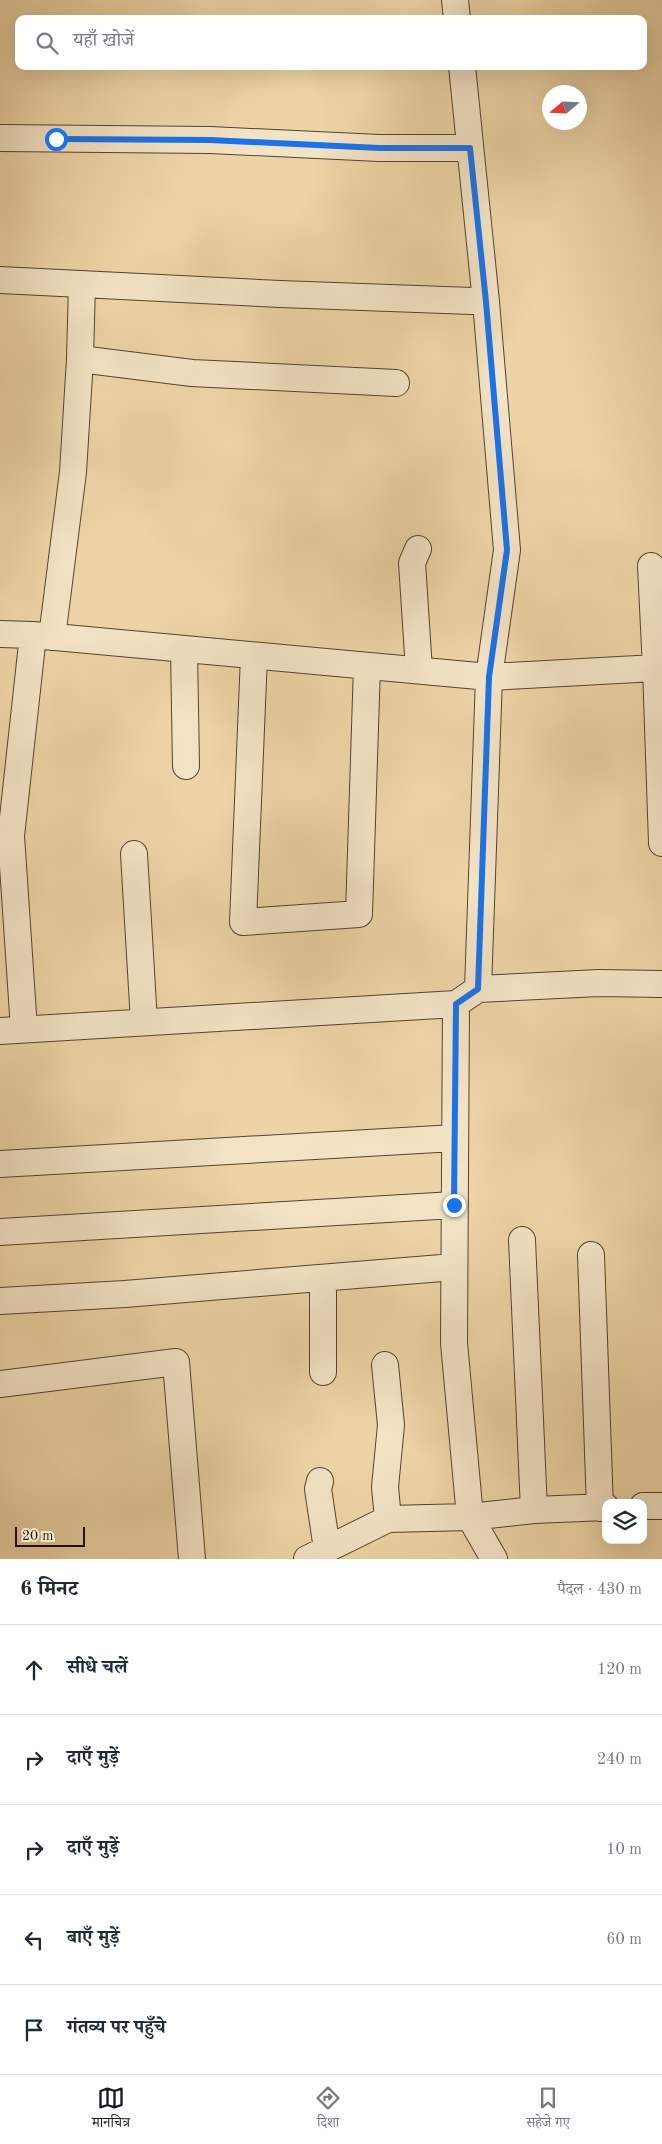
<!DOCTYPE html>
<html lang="hi">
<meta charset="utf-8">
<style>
:root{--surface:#fff;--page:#f6f6f7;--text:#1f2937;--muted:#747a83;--line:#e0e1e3;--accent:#111827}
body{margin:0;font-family:"Old Standard TT","Noto Serif Devanagari",serif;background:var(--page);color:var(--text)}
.controls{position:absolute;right:15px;bottom:15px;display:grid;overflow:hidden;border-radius:10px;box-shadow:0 5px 20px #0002}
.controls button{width:45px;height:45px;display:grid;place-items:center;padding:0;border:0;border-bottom:1px solid var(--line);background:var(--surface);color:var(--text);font:25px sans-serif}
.compass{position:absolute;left:542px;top:85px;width:45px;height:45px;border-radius:50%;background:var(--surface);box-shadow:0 5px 20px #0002;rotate:251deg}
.scale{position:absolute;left:15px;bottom:12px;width:70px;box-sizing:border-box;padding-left:5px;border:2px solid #24120a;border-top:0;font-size:14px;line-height:18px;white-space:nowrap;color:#24120a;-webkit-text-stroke:4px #f3e3c5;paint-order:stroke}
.stop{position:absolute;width:15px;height:15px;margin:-11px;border:4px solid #1a73e8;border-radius:50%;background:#fff}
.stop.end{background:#1a73e8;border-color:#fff;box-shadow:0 1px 5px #0008}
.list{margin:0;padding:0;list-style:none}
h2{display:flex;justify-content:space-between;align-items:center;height:65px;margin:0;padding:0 20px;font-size:21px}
h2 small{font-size:16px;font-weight:400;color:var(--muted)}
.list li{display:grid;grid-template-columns:32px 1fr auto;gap:15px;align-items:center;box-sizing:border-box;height:90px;padding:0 20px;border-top:1px solid var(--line)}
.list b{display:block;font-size:19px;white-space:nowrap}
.list em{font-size:16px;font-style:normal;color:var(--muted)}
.icon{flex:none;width:28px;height:28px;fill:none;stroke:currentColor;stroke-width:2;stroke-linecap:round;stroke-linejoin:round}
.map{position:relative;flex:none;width:662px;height:1559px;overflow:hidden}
.search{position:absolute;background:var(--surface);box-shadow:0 5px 20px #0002;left:15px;right:15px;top:15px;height:55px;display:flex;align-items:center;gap:12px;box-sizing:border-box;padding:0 18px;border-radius:10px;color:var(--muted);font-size:19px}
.sheet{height:515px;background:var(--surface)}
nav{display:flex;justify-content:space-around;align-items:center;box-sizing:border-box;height:70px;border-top:1px solid var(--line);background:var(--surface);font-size:14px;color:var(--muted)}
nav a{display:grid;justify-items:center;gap:2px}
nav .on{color:var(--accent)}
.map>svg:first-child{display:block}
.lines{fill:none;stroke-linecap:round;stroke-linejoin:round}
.street-casing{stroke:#564231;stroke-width:28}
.street{stroke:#f3e3c5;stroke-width:26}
.route{stroke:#1a73e8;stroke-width:6}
</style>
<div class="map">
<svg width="662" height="1559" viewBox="0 0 662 1559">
<rect width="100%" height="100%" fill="#edd4a6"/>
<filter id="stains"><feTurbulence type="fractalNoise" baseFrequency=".004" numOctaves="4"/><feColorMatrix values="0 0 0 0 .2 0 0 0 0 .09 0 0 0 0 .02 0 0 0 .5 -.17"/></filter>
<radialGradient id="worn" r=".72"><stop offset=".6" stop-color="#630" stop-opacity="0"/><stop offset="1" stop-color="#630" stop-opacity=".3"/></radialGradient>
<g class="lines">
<defs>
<path id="street" d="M455,0L457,19
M462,66L486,302L507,550L489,677L478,989L456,1004L454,1343L470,1517L494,1559
M0,138L210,140L379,148H470
M0,280L280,294L472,301
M80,359L192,373L396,383
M418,549L412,563L419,670
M651,566L656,668
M0,634L33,635L11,836L24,1029
M33,635L489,677L656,668L662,843
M52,637L73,472L80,359L82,284
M184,649L186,766
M254,656L243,922L359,914L367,666
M134,854L144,1022
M478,989L599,983L662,984
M0,1031L456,1004
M0,1164L455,1138
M0,1232L454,1205
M522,1240L534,1510
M591,1255L600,1508
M0,1301L125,1294L454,1267
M385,1365L391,1425L385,1487L388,1519
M323,1372V1278
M0,1384L176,1362L192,1559
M320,1481L318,1489L327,1549
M643,1506H662
M307,1559L388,1519L470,1517L534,1510L606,1507"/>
</defs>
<use href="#street" class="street-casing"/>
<use href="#street" class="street"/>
</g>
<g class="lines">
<path class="route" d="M56,139L210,140L379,148H470L486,302L507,550L489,677L478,989L456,1004L454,1205"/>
</g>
<rect width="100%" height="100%" filter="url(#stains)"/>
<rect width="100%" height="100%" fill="url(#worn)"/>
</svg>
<div class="controls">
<button><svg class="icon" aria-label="layers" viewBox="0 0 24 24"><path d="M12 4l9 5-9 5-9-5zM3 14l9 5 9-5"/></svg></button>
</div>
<svg class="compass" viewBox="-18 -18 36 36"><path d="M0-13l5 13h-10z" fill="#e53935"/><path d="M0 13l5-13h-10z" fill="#747a83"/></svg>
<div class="scale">20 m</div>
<div class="stop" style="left:56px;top:139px"></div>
<div class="stop end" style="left:454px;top:1205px"></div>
<div class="search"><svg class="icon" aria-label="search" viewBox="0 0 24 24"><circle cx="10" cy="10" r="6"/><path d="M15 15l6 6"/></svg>यहाँ खोजें</div>
</div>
<section class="sheet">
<h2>6 मिनट<small>पैदल · 430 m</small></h2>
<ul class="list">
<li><svg class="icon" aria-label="ahead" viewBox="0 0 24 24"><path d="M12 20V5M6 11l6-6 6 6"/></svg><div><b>सीधे चलें</b></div><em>120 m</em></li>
<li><svg class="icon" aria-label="right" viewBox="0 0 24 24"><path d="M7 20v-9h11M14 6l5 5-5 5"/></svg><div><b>दाएँ मुड़ें</b></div><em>240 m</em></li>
<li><svg class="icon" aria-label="right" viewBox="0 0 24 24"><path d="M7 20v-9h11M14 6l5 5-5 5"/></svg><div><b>दाएँ मुड़ें</b></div><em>10 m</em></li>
<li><svg class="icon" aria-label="left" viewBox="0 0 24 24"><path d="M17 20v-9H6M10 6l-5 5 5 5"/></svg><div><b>बाएँ मुड़ें</b></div><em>60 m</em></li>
<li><svg class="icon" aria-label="arrive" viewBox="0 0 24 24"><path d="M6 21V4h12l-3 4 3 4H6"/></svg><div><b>गंतव्य पर पहुँचे</b></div></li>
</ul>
</section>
<nav>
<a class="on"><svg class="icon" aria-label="map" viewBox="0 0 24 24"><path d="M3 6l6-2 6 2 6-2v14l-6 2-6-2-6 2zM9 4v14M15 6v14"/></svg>मानचित्र</a>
<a><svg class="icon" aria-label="directions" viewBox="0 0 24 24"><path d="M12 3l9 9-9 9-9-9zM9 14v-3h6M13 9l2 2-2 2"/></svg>दिशा</a>
<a><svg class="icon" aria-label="saved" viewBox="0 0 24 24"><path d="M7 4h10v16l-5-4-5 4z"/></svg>सहेजे गए</a>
</nav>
